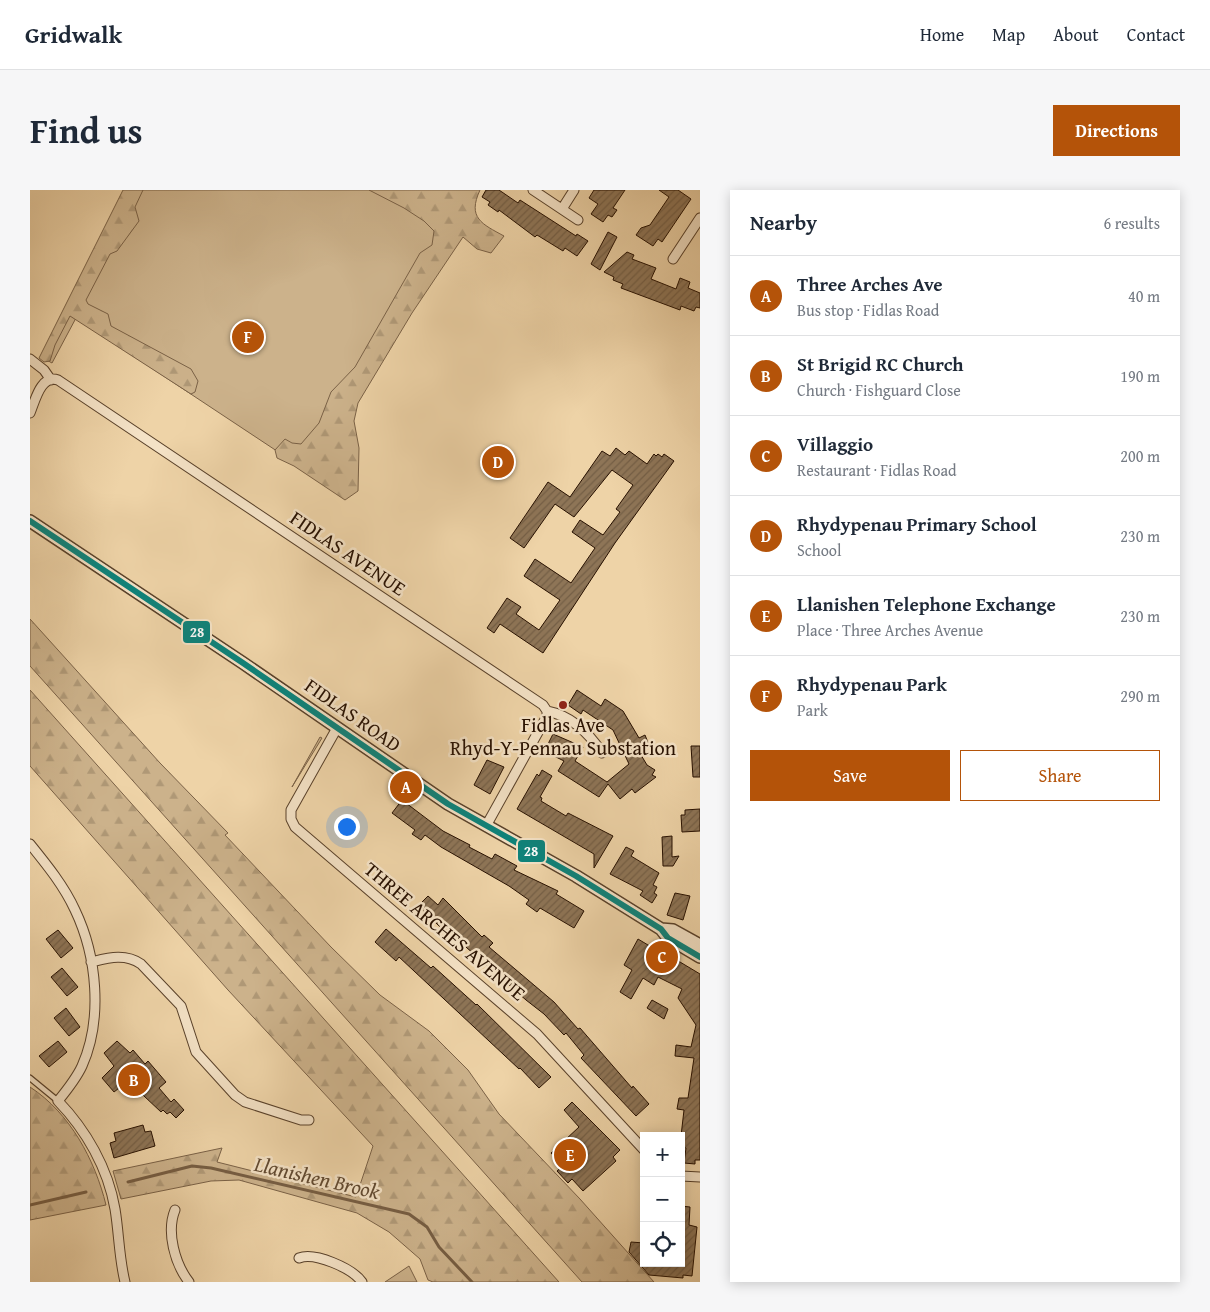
<!DOCTYPE html>
<meta charset="utf-8">
<style>
:root{--surface:#fff;--page:#f6f6f7;--text:#1f2937;--muted:#747a83;--line:#e0e1e3;--accent:#b45309}
body{margin:0;font-family:"Gentium Book Plus",serif;background:var(--page);color:var(--text)}
.controls{position:absolute;right:15px;bottom:15px;display:grid;overflow:hidden;border-radius:0px;box-shadow:0 2px 12px #0003}
.controls button{width:45px;height:45px;display:grid;place-items:center;padding:0;border:0;border-bottom:1px solid var(--line);background:var(--surface);color:var(--text);font:25px sans-serif}
.you{position:absolute;left:316px;top:636px;width:18px;height:18px;margin:-12px;border:4px solid #fff;border-radius:50%;background:#1a73e8;box-shadow:0 0 0 8px #1a73e833}
.badge{display:grid;place-items:center;width:32px;height:32px;border-radius:50%;background:var(--accent);color:#fff;font-size:16px;font-weight:700}
.pin{position:absolute;translate:-50% -50%;border:2px solid #fff;box-shadow:0 1px 5px #0006}
.list{margin:0;padding:0;list-style:none}
h2{display:flex;justify-content:space-between;align-items:center;height:65px;margin:0;padding:0 20px;font-size:21px}
h2 small{font-size:16px;font-weight:400;color:var(--muted)}
.list li{display:grid;grid-template-columns:32px 1fr auto;gap:15px;align-items:center;box-sizing:border-box;height:80px;padding:0 20px;border-top:1px solid var(--line)}
.list b{display:block;font-size:19px;white-space:nowrap}
.list p{margin:0;font-size:16px;white-space:nowrap;color:var(--muted)}
.list em{font-size:16px;font-style:normal;color:var(--muted)}
.actions{display:flex;gap:10px;padding:15px 20px}
.actions a{flex:1;padding:11px 0;border:1px solid var(--accent);border-radius:0px;text-align:center;font-size:18px;color:var(--accent)}
.actions .main{background:var(--accent);color:#fff}
.icon{flex:none;width:28px;height:28px;fill:none;stroke:currentColor;stroke-width:2;stroke-linecap:round;stroke-linejoin:round}
.map{position:relative;flex:none;width:670px;height:1092px;overflow:hidden;border-radius:0px}
header{display:flex;align-items:center;gap:30px;box-sizing:border-box;height:70px;padding:0 25px;background:var(--surface);border-bottom:1px solid var(--line)}
header strong{font-size:24px}
nav{display:flex;gap:28px;margin-inline-start:auto;font-size:18px}
.intro{display:flex;align-items:center;justify-content:space-between;box-sizing:border-box;height:120px;padding:0 30px}
h1{margin:0;font-size:35px}
.button{padding:12px 22px;border-radius:0px;background:var(--accent);color:#fff;font-size:18px;font-weight:700}
main{display:flex;gap:30px;padding:0 30px}
aside{flex:1;background:var(--surface);border-radius:0px;box-shadow:0 2px 12px #0003}
.map>svg:first-child{display:block}
.green{fill:#ccb28b;stroke:#7a6146}
.forest{fill:url(#forest-firs);stroke:#7a6146}
.lines{fill:none;stroke-linecap:round;stroke-linejoin:round}
.stream{stroke:#765d42;stroke-width:3}
.building{fill:url(#building-hatch);stroke:#271000}
.service-casing{stroke:#59412a;stroke-width:7}
.minor-casing{stroke:#59412a;stroke-width:11}
.tertiary-casing{stroke:#59412a;stroke-width:14}
.service{stroke:#f4e2c6;stroke-width:4.5}
.minor{stroke:#f4e2c6;stroke-width:9}
.tertiary{stroke:#f4e2c6;stroke-width:11}
.bus-1-casing{stroke:#f4e2c6;stroke-width:10}
.bus-1{stroke:#0c837b;stroke-width:6}
.poi-dot{fill:#8f2418;stroke:#f4e2c6;stroke-width:2}
.labels{text-anchor:middle;stroke-width:5;stroke-linejoin:round;paint-order:stroke}
.street-label{font-size:20px;fill:#271000;stroke:#f4e2c6}
.poi-label{font-size:20px;fill:#271000;stroke:#f4e2c6}
.water-label{font-size:21px;font-style:italic;fill:#624a31;stroke:#f4e2c6}
.line-badge{stroke:#f4e2c6;stroke-width:2}
.badge-label{font-size:14px;text-anchor:middle;font-weight:bold;fill:#fff}
</style>
<header>
<strong>Gridwalk</strong>
<nav><a>Home</a><a>Map</a><a>About</a><a>Contact</a></nav>
</header>
<div class="intro"><h1>Find us</h1><a class="button">Directions</a></div>
<main>
<div class="map">
<svg width="670" height="1092" viewBox="0 0 670 1092">
<defs>
<pattern id="forest-firs" width="22" height="20" patternUnits="userSpaceOnUse" patternTransform="scale(1.25)"><rect width="22" height="20" fill="#ccb28b"/><path d="M5 1l3.5 6h-7zM16 11l3.5 6h-7z" fill="#af9876"/></pattern>
<pattern id="building-hatch" width="6" height="6" patternUnits="userSpaceOnUse" patternTransform="scale(1.25)"><rect width="6" height="6" fill="#8e7557"/><path d="M-1 1l2-2M0 6l6-6M5 7l2-2" fill="none" stroke="#745f46"/></pattern>
</defs>
<rect width="100%" height="100%" fill="#eed3a7"/>
<filter id="stains"><feTurbulence type="fractalNoise" baseFrequency=".004" numOctaves="4"/><feColorMatrix values="0 0 0 0 .2 0 0 0 0 .09 0 0 0 0 .02 0 0 0 .5 -.17"/></filter>
<radialGradient id="worn" r=".72"><stop offset=".6" stop-color="#630" stop-opacity="0"/><stop offset="1" stop-color="#630" stop-opacity=".3"/></radialGradient>
<path class="green" d="M98,0H448L277,281L46,128L22,173L13,168Z
M290,547L292,548L262,597Z
M379,1076L387,1092H355Z"/>
<path class="forest" d="M93,0H113L105,17L109,31L87,61L80,64L56,110L58,114L78,124L81,136L161,179L168,191L165,202L161,204L40,126L25,155L20,171L14,172L9,168Z
M339,0H450C437,28 452,34 474,46L461,63L447,59L433,47L382,123L328,213L324,231L329,258L328,301L315,310L264,276L247,268L245,260L255,249L262,253L271,254L289,233L301,202L325,177L390,63L402,55L404,41L394,31L374,18Z
M0,429L130,573L198,643L195,645L301,757L350,805L399,841L438,880L469,924L550,1009L624,1092H552L0,476Z
M0,500L529,1092H403L398,1090L390,1069L359,1042L327,1023L209,990L181,991L91,1009L83,981L192,958L187,972L326,1007L343,956L198,800L0,576Z
M0,897C40,923 65,970 76,1015L0,1030Z"/>
<g class="lines">
<path class="stream" d="M98,992L162,976L181,978L379,1024L397,1037L409,1057L442,1092
M0,1015L56,1002"/>
</g>
<path class="building" d="M456,0H469L488,13L490,10L546,46L547,44L558,51L547,66L535,58L533,61L507,45L505,47L469,20L468,22L458,15L460,12L452,7Z
M564,0H595L583,18L587,20L582,27L578,25L573,32L561,24L568,14L559,8Z
M629,0H648L661,9L632,52L628,49L623,56L606,45L611,38L620,35L639,7Z
M578,42L587,47L570,80L561,74Z
M597,62L604,65L602,69L626,78L621,89L646,99L650,88L660,92L658,98L670,103V118L666,117L664,121L651,116L650,120L591,98L593,94L583,90L584,87L574,82Z
M586,258L595,265L599,261L617,274L624,264L626,266L628,264L632,267L634,264L644,271L585,353L513,463L470,434L464,443L457,438L477,408L491,417L486,424L509,440L530,410L494,386L505,369L541,393L565,358L542,342L550,330L573,345L590,322L586,319L603,295L582,280L544,327L525,314L494,358L480,348L518,292L540,307L572,261L580,266Z
M547,500L571,516L575,509L593,521L609,548L615,545L619,555L608,560L617,575L625,580L622,585L626,587L605,603L602,599L590,609L578,594L569,607L528,581L534,571L520,564L521,561L516,558L523,544L553,557L545,571L577,592L599,574L583,540L553,520L551,524L538,515Z
M661,556H670V587H663Z
M457,570L474,577L460,604L444,595Z
M512,580L522,586L510,607L512,608L511,611L536,626L538,623L583,646L564,678V664L487,619L507,584L509,586Z
M372,610L413,641L440,655L439,657L462,669L465,664L487,676L484,680L528,701L526,704L554,721L544,738L510,718L507,722L496,714L499,710L479,696L411,657L395,645L391,650L382,644L385,640L362,623Z
M670,619V641L652,642L651,625H655V620Z
M642,646V667L649,666L643,676H633L632,647Z
M596,657L604,661L601,666L629,683L623,695L627,697L624,703L627,705L622,713L610,705L613,701L580,684Z
M645,703L660,706L653,730L637,725Z
M398,706L408,715L413,708L452,747L454,745L463,753L459,757L524,812L548,839L550,838L602,898L603,896L619,914L606,926L551,868L554,865L536,843L534,845L514,824L496,810L428,750L426,752L388,716Z
M356,739L401,778L403,776L446,815L447,814L521,887L509,898L490,878L489,879L369,767L366,771L345,752Z
M28,740L43,758L31,768L16,749Z
M608,749L628,761L632,754L643,761L640,766L670,784V970H665V974L654,973L656,958L651,957V946L654,920L647,919L649,908H658L664,868L645,866L646,855L661,857L666,835L648,808L652,799L628,787L624,795L613,788L601,809L590,802L602,780L594,775Z
M32,778L48,797L37,806L21,787Z
M622,810L638,819L634,829L617,818Z
M36,818L50,837L39,846L24,828Z
M28,851L37,862L19,877L9,866Z
M87,851L100,863L103,860L115,874L118,871L136,892L129,898L141,912L144,909L154,920L146,928L140,922L137,924L133,920L131,922L98,891L84,902L72,888L84,876L74,863Z
M542,912L590,960L583,967L586,971L553,1001L542,989L538,993L527,981L533,976L521,963L549,937L534,920Z
M113,935L115,942L121,941L125,956L84,968L80,953L86,951L84,943Z
M651,1016L660,1017L659,1035L667,1037L662,1086L653,1085V1088L619,1085L599,1062L601,1052L614,1053V1073H651Z"/>
<g class="lines">
<defs>
<path id="service" d="M0,888L28,911"/>
<path id="minor" d="M503,0L548,30
M532,19L544,0
M643,69L670,28
M0,169L14,180L21,190
M0,223C5,211 11,184 28,190L513,515L517,521V526L456,636
M517,521C542,526 559,543 572,563
M307,538L261,620V629L265,637L507,844L614,960
M0,654C17,675 34,696 45,720C67,766 73,829 52,876C46,889 37,900 28,911C56,940 78,978 85,1019C89,1043 89,1068 95,1092
M61,772C78,768 95,763 111,774L151,816L166,862L205,905L215,912L271,930H279
M651,986L670,987
M145,1020C136,1042 145,1074 159,1092
M269,1068C285,1062 322,1078 332,1092"/>
<path id="tertiary" d="M0,331L213,473L418,614L546,686L631,739L638,748L670,767
M631,739L643,740L670,755"/>
</defs>
<use href="#service" class="service-casing"/>
<use href="#minor" class="minor-casing"/>
<use href="#tertiary" class="tertiary-casing"/>
<use href="#service" class="service"/>
<use href="#minor" class="minor"/>
<use href="#tertiary" class="tertiary"/>
<defs>
<path id="bus-1" d="M0,331L213,473L418,614L546,686L631,739L638,748L670,767"/>
</defs>
<use href="#bus-1" class="bus-1-casing"/>
<use href="#bus-1" class="bus-1"/>
</g>
<circle class="poi-dot" cx="533" cy="515" r="5"/>
<g class="labels">
<g class="street-label">
<text transform="translate(318 363) rotate(34)" y="7">FIDLAS AVENUE</text>
<text transform="translate(323 525) rotate(35)" y="7">FIDLAS ROAD</text>
<text transform="translate(415 741) rotate(40)" y="7">THREE ARCHES AVENUE</text>
</g>
<g class="poi-label">
<text x="533" y="542">Fidlas Ave<tspan x="533" dy="23">Rhyd-Y-Pennau Substation</tspan></text>
</g>
<g class="water-label">
<text transform="translate(287 988) rotate(13)" y="7">Llanishen Brook</text>
</g>
</g>
<g class="line-badge">
<rect x="152" y="430" width="29" height="24" rx="5" fill="#0c837b"/>
<rect x="487" y="649" width="29" height="24" rx="5" fill="#0c837b"/>
</g>
<g class="badge-label">
<text x="167" y="447">28</text>
<text x="501" y="666">28</text>
</g>
<rect width="100%" height="100%" filter="url(#stains)"/>
<rect width="100%" height="100%" fill="url(#worn)"/>
</svg>
<div class="controls">
<button>+</button>
<button>−</button>
<button><svg class="icon" aria-label="locate" viewBox="0 0 24 24"><circle cx="12" cy="12" r="6"/><path d="M12 2v4M12 18v4M2 12h4M18 12h4"/></svg></button>
</div>
<div class="you"></div>
<div class="pin badge" style="left:376px;top:597px">A</div>
<div class="pin badge" style="left:104px;top:890px">B</div>
<div class="pin badge" style="left:632px;top:767px">C</div>
<div class="pin badge" style="left:468px;top:272px">D</div>
<div class="pin badge" style="left:540px;top:965px">E</div>
<div class="pin badge" style="left:218px;top:147px">F</div>
</div>
<aside>
<h2>Nearby<small>6 results</small></h2>
<ul class="list">
<li><span class="badge">A</span><div><b>Three Arches Ave</b><p>Bus stop · Fidlas Road</p></div><em>40 m</em></li>
<li><span class="badge">B</span><div><b>St Brigid RC Church</b><p>Church · Fishguard Close</p></div><em>190 m</em></li>
<li><span class="badge">C</span><div><b>Villaggio</b><p>Restaurant · Fidlas Road</p></div><em>200 m</em></li>
<li><span class="badge">D</span><div><b>Rhydypenau Primary School</b><p>School</p></div><em>230 m</em></li>
<li><span class="badge">E</span><div><b>Llanishen Telephone Exchange</b><p>Place · Three Arches Avenue</p></div><em>230 m</em></li>
<li><span class="badge">F</span><div><b>Rhydypenau Park</b><p>Park</p></div><em>290 m</em></li>
</ul>
<div class="actions"><a class="main">Save</a><a>Share</a></div>
</aside>
</main>
